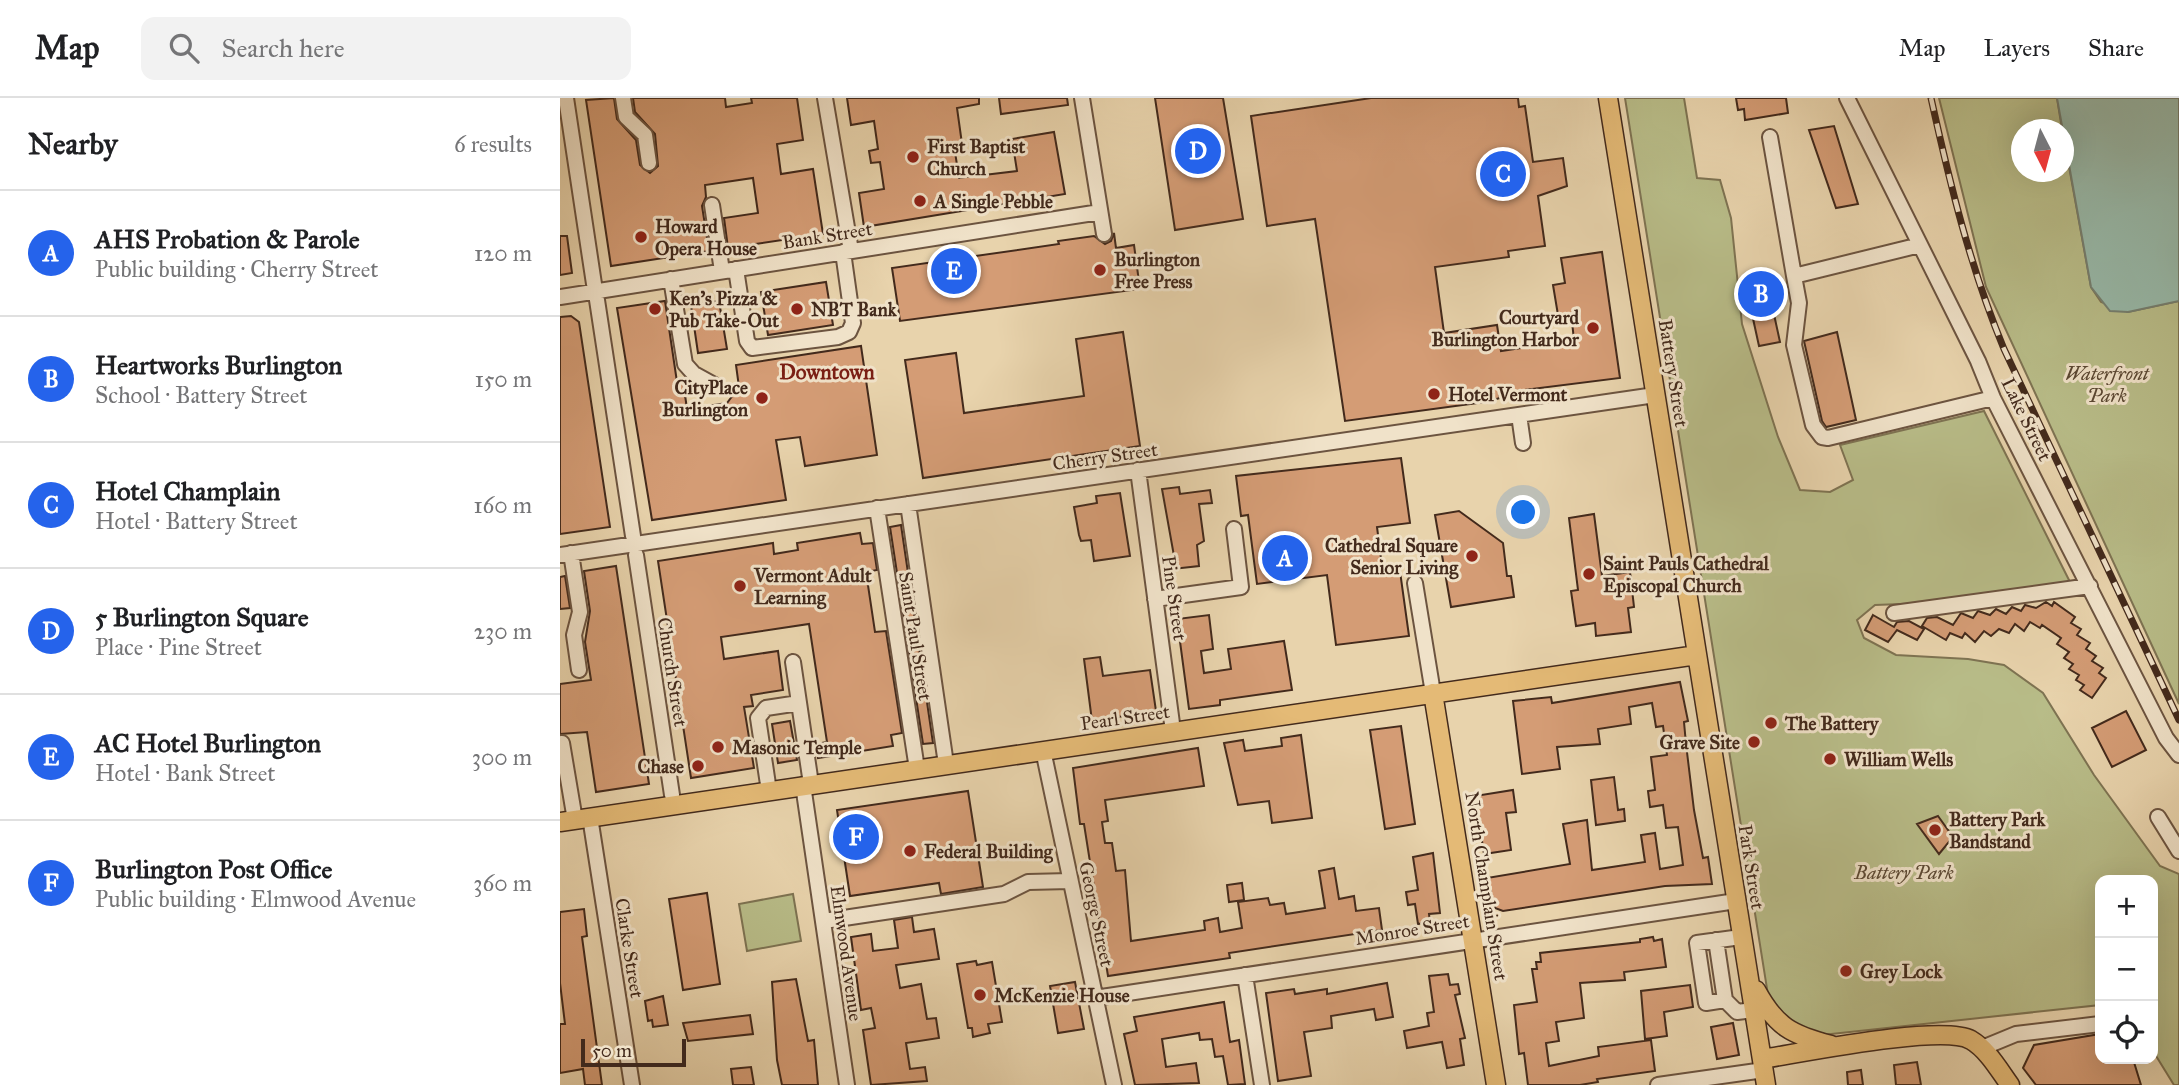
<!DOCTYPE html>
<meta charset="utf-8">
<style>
:root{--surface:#fff;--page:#f2f2f2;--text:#202124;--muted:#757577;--line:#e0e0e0;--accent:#2563eb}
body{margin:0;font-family:"IM FELL Great Primer",serif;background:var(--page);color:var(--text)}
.controls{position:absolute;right:21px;bottom:21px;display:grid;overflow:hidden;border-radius:14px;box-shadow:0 7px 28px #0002}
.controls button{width:63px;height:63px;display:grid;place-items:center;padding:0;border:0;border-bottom:2px solid var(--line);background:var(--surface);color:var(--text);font:35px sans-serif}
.compass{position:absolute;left:1451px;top:21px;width:63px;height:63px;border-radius:50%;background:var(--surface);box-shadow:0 7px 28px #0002;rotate:174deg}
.scale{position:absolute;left:21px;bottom:18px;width:105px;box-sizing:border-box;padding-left:7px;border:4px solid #432a1c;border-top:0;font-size:19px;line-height:24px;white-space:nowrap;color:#432a1c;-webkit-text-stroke:5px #f0e2c9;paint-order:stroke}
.you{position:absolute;left:964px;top:415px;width:24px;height:24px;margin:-18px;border:5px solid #fff;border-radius:50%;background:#1a73e8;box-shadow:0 0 0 10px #1a73e833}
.badge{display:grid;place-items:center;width:46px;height:46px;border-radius:50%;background:var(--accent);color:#fff;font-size:23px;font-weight:700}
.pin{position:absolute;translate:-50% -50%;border:4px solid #fff;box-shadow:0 2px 7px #0006}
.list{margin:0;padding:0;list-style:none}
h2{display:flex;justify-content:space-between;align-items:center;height:91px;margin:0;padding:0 28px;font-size:30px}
h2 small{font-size:23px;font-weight:400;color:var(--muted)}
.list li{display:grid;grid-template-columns:46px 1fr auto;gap:21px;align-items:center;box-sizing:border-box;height:126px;padding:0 28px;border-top:2px solid var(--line)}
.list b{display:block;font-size:26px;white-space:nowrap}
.list p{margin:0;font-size:23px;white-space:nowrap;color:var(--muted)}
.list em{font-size:23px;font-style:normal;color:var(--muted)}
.icon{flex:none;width:38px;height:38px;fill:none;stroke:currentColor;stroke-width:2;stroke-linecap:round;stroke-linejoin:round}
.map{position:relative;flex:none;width:1619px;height:987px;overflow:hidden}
header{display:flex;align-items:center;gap:42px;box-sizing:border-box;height:98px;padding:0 35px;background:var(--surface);border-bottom:2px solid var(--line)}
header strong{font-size:33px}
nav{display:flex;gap:38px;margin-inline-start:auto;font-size:24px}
.search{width:490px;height:63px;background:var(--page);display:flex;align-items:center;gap:18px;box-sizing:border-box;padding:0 24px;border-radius:14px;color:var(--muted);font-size:26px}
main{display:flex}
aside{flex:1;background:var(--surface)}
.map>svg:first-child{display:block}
.green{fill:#b8bc88;stroke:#7e7352;stroke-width:2}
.water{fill:#97b8a8;stroke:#757f70;stroke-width:2}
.building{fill:#d49c75;stroke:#432a1c;stroke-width:2}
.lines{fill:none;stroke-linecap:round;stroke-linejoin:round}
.minor-casing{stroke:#6c5440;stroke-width:18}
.major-casing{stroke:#432a1c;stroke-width:21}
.minor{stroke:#f0e2c9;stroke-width:14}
.major{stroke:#e4ba76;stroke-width:18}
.rail-casing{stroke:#432a1c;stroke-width:7}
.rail{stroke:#f0e2c9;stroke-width:4.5;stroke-dasharray:13;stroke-linecap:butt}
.poi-dot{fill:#8f2418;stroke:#f0e2c9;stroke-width:2.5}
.labels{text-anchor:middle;stroke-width:6;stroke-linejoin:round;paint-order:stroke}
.poi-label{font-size:19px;font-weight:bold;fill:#432a1c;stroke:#f0e2c9;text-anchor:start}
.street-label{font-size:19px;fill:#432a1c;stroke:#f0e2c9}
.park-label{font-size:19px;font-style:italic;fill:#5a4732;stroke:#f0e2c9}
.neighbourhood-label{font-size:21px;font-weight:bold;fill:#7a1f14;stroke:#f0e2c9}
</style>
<header>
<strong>Map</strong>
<div class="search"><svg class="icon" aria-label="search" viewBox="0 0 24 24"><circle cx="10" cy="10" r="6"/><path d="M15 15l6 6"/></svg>Search here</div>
<nav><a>Map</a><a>Layers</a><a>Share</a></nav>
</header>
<main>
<aside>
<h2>Nearby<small>6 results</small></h2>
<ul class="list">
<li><span class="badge">A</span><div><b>AHS Probation &amp; Parole</b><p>Public building · Cherry Street</p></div><em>120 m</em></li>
<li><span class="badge">B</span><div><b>Heartworks Burlington</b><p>School · Battery Street</p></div><em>150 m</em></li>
<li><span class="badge">C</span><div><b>Hotel Champlain</b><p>Hotel · Battery Street</p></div><em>160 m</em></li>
<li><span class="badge">D</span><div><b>5 Burlington Square</b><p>Place · Pine Street</p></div><em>230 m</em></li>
<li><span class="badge">E</span><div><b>AC Hotel Burlington</b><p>Hotel · Bank Street</p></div><em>300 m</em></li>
<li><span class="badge">F</span><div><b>Burlington Post Office</b><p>Public building · Elmwood Avenue</p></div><em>360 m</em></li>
</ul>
</aside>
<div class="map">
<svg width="1619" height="987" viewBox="0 0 1619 987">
<rect width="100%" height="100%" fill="#e8d3ac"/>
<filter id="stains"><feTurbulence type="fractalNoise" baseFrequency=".00286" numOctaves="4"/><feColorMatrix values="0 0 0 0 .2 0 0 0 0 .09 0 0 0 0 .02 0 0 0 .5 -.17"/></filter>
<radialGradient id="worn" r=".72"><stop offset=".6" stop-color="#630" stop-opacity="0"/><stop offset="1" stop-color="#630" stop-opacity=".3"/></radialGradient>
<path class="green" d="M1065,0H1124L1137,80L1160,82L1171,120L1182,226L1218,339L1240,392L1270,394L1293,382L1280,347L1424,313L1511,486L1368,505L1315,507L1297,522L1304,540L1336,557L1408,561L1444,567L1483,595L1534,677L1600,768L1619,776V987H1614L1593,953V782H1540V907L1262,937L1224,922L1208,897Z
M1379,0H1497L1502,31L1462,32V74H1504V41L1531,189L1541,204L1568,214L1619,203V606L1426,189Z
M233,796L241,843L187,853L179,806Z"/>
<path class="water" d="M1497,0H1619V203L1568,214L1550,213L1531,189Z"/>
<path class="building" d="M54,0L57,21L76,42L80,67L90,75L98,68L95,36L75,14L73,0H165L166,9L192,5L191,0H237L243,42L217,46L221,76L253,71L263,136L168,150L164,120L198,115L193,80L145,87L146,99L142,108L149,153L51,168L26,2Z
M287,0H419V6L397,10L403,53L395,54L399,80L457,73L452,41L494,34L505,96L304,129L299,95L324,91L320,64L311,65L309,53L318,51L314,23L291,27Z
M439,0H507L508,7L441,16Z
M595,0H663L683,121L615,132Z
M811,0H958L959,9L965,8L973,64L1003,60L1007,88L978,98L985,148L948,153L949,159L875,169L884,235L937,227L941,253L1014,242L1011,215L998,217L993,187L1005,185L1001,160L1042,154L1060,280L939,295L940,300L925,304L785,323L755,121L707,128L691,18Z
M1176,0H1226L1228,15L1185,22L1184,11L1178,12Z
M1274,28L1298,106L1276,110L1249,32Z
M554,135L556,150L574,147L580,191L340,223L332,170L499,146L498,143L534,138L545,146L551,143Z
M0,138H7L12,175L0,177Z
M1205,175L1220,244L1199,248L1192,216L1197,214L1189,178Z
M266,184L273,227L208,237L201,194Z
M105,203L117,284L123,283L127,311L167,305L179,289L176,267L301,248L317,357L245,368L240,339L216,342L226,402L92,422L57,210Z
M159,203L167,251L138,255L131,207Z
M11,218L19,224L50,429L0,436V219Z
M563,234L580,348L363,380L345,262L396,255L404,315L524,298L516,241Z
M1277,234L1296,322L1266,329L1262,323L1244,243Z
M841,360L850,425L817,429L822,468L839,466L849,538L776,547L767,477L697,486L688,417L681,418L676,378Z
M619,389L620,396L650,392L652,405L639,406L644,443L637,447L639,468L613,471L612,459L614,458L602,391Z
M560,395L570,458L534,463L531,442L521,443L519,437L514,409L537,405L536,398Z
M899,413L943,445L947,478H951L954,499L891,509L875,417Z
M1034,416L1042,478L1070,474L1074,509L1068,510L1071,534L1036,538L1035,525L1016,528L1011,493L1018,492L1009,420Z
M341,427L373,645L363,646L330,429Z
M300,435L302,446L313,445L317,472L306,474L315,534L326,533L342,635L331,637L333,648L258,660L256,646L267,644L249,526L161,539L164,561L218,553L223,592L191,597L193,608L184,609L194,670L131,680L98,463L213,445L214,456L238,452L237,445Z
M56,468L89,686L36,694L27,634L0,636V586L31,582L25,544L30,513L24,473Z
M5,478L10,510L0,511V479Z
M1486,504L1492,508L1494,504L1515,519L1511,525L1521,531L1517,537L1530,545L1526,551L1536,558L1532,563L1543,570L1539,575L1546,580L1532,600L1520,592L1524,587L1516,582L1519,577L1509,571L1513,566L1504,560L1509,554L1497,546L1501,540L1482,527L1480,530L1470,524L1464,533L1455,526L1449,535L1439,531L1431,538L1424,533L1415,544L1405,535L1402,540L1390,535L1386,542L1362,528L1367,520L1377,519L1393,527L1401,515L1413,520L1418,513L1430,517L1436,511L1446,516L1452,509L1461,513L1465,507L1476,510Z
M649,517L653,551L641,553L644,575L671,571L668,551L724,543L732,592L660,602V607L629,611L617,521Z
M1313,517L1334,529L1337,524L1349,523L1364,531L1357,542L1337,532L1328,544L1305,532Z
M540,559L543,578L590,572L596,613L532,623L524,561Z
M1120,584L1128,623L1124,624L1126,646L1134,712L1143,760L1148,759L1152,786L1105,788L943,813L935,810L927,780L1010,766L1003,726L1027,722L1032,772L1085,764L1081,737L1095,735L1100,771L1123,767L1118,729L1106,730L1103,707L1090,709L1088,693L1095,692L1091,659L1107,657L1103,628L1096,629L1092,605L1069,609L1071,626L1038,631L1040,646L997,649L1000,671L962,676L953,603L991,599L992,605Z
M1566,613L1586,652L1552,669L1532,630Z
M230,623L237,662L218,665L212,626Z
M841,628L855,726L825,731L810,632Z
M741,637L752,720L712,725L709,703L678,707L664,645L683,642L685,653L722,648L721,640Z
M638,650L644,688L545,702L548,723L542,724L545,745H552L556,773L565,772L571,843L645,832L644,823L658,820L660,834L682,830L678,804L708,800L710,807L724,805L726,816L765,810L759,773L774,770L779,801L794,798L796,813L819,810L822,832L669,855L670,860L548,878L524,726H520L513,670Z
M1054,679L1058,712L1064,711L1065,723L1036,727L1031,682Z
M953,692L956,714L946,715L951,752L924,756L915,698Z
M408,693L423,789L381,796L379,785L290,798L277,712Z
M1378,718L1393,739L1379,756L1357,726Z
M873,755L880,815L869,816L870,824L858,826L855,806L848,807L846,794L858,792L853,759Z
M682,785L684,802L669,804L667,787Z
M147,795L160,886L123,892L109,801Z
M24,811L27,838L22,839L42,987H25L23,971L0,975V926H5L0,885V814Z
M352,819L354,834L374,831L379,861L336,867L340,890L361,886L367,921L376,920L379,940L346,945L350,971L365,969L367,983L311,987L303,932L315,930L311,910L301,912L291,839L311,836L313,853L338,850L334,822Z
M1093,839L1094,843L1102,841L1106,869L1064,874L1065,882L1020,885L1024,920L996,924L999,943L986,945L989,968L1039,958L1038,949L1091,942L1095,973L1037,981L1038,984L1020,987H968L964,955L959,956L954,907L977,904L972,871H977L976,864H981L980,855L1080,844V841Z
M416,863L417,867L432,864L442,924L428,926L430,935L413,939L412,930H408L397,866Z
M888,876L890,887L898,886L900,896L895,897L905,940L900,941L904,967L887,970L882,944L847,950L844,933L869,928L867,915L874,914L869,878Z
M236,881L248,943L254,942L258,987H222L217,962L212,884Z
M515,884L524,931L498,935L490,888Z
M827,885L833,919L816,922L814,911L771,918L772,930L744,934L751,978L718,983L706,895L734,891L735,896L767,891V896Z
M1130,887L1133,909L1104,914L1107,938L1085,941L1081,893Z
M103,898L108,927L93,929L92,922L88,923L85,903Z
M664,904L670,944L679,942L685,986L668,987L663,958L655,959L652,941L640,942L639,935L602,941L606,969L636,965L639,985L575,987L564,936L577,933L574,919Z
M190,917L193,936L128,943L123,925Z
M1173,925L1179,957L1157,961L1151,929Z
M1540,936V961H1573L1581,987H1476L1463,970L1474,947Z
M1357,964L1361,987H1336L1334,967Z
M191,969L194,987H173L171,971Z
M1301,972L1303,987H1288L1287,974Z"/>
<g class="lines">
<defs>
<path id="minor" d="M6,0L34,186
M63,0L66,19L85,37L89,65
M265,0L291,153
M522,0L544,136
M1287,0L1418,263L1433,300L1606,640L1619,657
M1210,39L1234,178L1360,147
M152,107L162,173
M176,171L187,243L192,250L278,239L289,234L293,225L283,154
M1234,178L1239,205L1234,247L1253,327L1262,339L1268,340L1433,300
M111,181L125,266L134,276L154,287
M0,199L540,114
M37,202L73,438
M959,317L963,345
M578,372L613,633
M348,406L386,666
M317,410L357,671
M11,455L20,514L14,537L19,572
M0,457L1095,297
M76,457L112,697
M855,485L873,595
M595,501L681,489L674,431
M1334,515L1530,488
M233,564L251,686
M2,645L15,722
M483,652L554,987
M243,687L287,987
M209,693L198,620L206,610L239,605
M30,719L72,987
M1598,719L1619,753
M264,823L444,796L468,784L510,783
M1181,839L1137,845L1146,905L1165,902L1177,914L1194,912
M1156,842L1165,902
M685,877L702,987
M535,900L1176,803
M1422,950L1456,936L1540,926
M1098,987L1204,972"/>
<path id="major" d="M1048,0L1206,987
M873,595L936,987
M0,724L1137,557
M1196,892C1216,929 1232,937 1271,947
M1202,961C1241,955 1382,926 1411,942C1428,952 1439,972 1450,987"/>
</defs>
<use href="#minor" class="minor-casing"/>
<use href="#major" class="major-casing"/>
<use href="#minor" class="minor"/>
<use href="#major" class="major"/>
<defs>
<path id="rail" d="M1371,0C1390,86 1410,169 1444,251L1619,622"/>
</defs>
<use href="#rail" class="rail-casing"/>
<use href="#rail" class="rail"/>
</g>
<g class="poi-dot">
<circle cx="353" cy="59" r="7"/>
<circle cx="360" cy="103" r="7"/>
<circle cx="81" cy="139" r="7"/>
<circle cx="540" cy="172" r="7"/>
<circle cx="95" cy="211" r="7"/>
<circle cx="237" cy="211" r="7"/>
<circle cx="1033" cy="230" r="7"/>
<circle cx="874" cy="296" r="7"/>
<circle cx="202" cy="300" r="7"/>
<circle cx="912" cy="458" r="7"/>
<circle cx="1029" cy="476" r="7"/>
<circle cx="180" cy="488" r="7"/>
<circle cx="1211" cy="625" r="7"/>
<circle cx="1194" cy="644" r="7"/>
<circle cx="158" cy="649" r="7"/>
<circle cx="1270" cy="661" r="7"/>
<circle cx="138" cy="668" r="7"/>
<circle cx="1375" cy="732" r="7"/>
<circle cx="350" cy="753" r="7"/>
<circle cx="1286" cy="873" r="7"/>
<circle cx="420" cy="897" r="7"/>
</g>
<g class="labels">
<g class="poi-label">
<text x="367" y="55">First Baptist<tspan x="367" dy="22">Church</tspan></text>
<text x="374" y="110">A Single Pebble</text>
<text x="95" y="135">Howard<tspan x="95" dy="22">Opera House</tspan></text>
<text x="554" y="168">Burlington<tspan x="554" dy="22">Free Press</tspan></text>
<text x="109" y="207">Ken's Pizza &amp;<tspan x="109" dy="22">Pub Take-Out</tspan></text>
<text x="251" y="218">NBT Bank</text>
<text x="1019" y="226" text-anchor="end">Courtyard<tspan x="1019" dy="22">Burlington Harbor</tspan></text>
<text x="188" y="296" text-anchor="end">CityPlace<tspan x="188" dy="22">Burlington</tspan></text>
<text x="888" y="303">Hotel Vermont</text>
<text x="898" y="454" text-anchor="end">Cathedral Square<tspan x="898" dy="22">Senior Living</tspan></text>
<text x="1043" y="472">Saint Pauls Cathedral<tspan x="1043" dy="22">Episcopal Church</tspan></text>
<text x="194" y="484">Vermont Adult<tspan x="194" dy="22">Learning</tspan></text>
<text x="1225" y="632">The Battery</text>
<text x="1180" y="651" text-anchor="end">Grave Site</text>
<text x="172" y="656">Masonic Temple</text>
<text x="1284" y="668">William Wells</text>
<text x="124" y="675" text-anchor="end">Chase</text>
<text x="1389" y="728">Battery Park<tspan x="1389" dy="22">Bandstand</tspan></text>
<text x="364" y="760">Federal Building</text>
<text x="1300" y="880">Grey Lock</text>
<text x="434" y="904">McKenzie House</text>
</g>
<g class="street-label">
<text transform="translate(267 137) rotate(-9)" y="7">Bank Street</text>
<text transform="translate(1114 275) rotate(81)" y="7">Battery Street</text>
<text transform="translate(1467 321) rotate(64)" y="7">Lake Street</text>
<text transform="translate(545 358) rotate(-8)" y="7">Cherry Street</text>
<text transform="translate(615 500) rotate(82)" y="7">Pine Street</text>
<text transform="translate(356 538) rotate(81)" y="7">Saint Paul Street</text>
<text transform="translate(113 574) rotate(81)" y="7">Church Street</text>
<text transform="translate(565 619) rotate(-8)" y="7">Pearl Street</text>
<text transform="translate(1192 769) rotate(81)" y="7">Park Street</text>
<text transform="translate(927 788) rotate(81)" y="7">North Champlain Street</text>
<text transform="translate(537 816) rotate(78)" y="7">George Street</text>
<text transform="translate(852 831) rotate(-9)" y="7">Monroe Street</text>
<text transform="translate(70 850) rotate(81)" y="7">Clarke Street</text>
<text transform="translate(287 855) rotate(82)" y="7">Elmwood Avenue</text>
</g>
<g class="park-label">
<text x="1547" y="282">Waterfront<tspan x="1547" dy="22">Park</tspan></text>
<text x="1344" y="781">Battery Park</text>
</g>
<g class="neighbourhood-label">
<text x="267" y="281">Downtown</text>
</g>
</g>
<rect width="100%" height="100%" filter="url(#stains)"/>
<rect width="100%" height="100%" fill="url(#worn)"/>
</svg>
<div class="controls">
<button>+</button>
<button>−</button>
<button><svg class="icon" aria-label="locate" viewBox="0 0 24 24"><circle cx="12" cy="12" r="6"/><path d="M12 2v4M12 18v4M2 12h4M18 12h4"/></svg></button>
</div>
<svg class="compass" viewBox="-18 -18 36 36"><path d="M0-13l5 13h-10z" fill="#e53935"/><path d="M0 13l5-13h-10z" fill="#757577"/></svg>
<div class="scale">50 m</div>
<div class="you"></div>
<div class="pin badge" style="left:725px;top:460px">A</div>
<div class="pin badge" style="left:1201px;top:196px">B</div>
<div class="pin badge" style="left:943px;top:76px">C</div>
<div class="pin badge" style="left:638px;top:53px">D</div>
<div class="pin badge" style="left:394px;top:173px">E</div>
<div class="pin badge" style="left:296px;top:739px">F</div>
</div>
</main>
